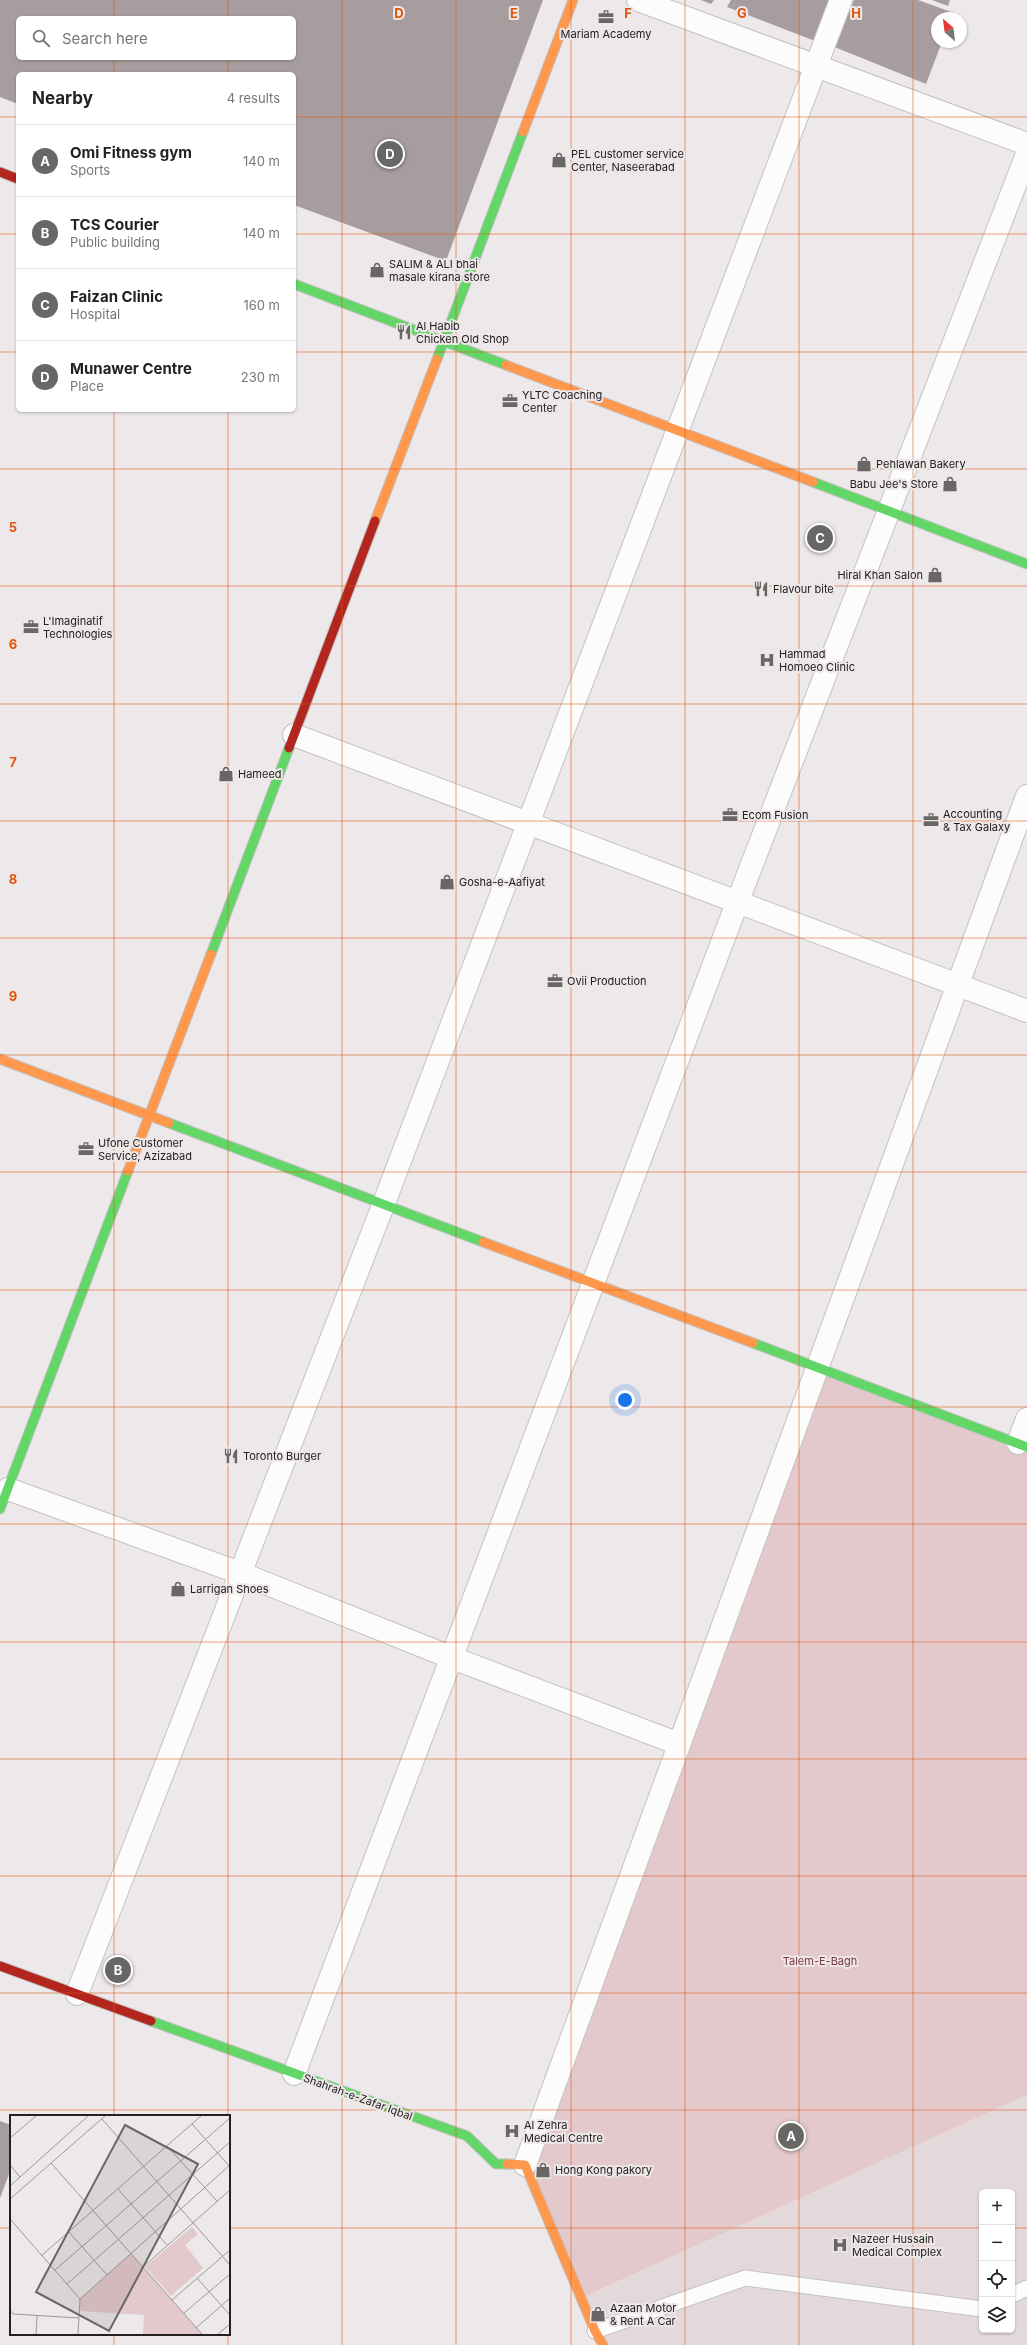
<!DOCTYPE html>
<meta charset="utf-8">
<style>
:root{--surface:#fff;--page:#f2f2f2;--text:#222;--muted:#767676;--line:#e0e0e0;--accent:#696666}
body{margin:0;font-family:Inter,sans-serif;background:var(--page);color:var(--text)}
.controls{position:absolute;right:12px;bottom:12px;display:grid;overflow:hidden;border-radius:6px;box-shadow:0 1px 3px #0004}
.controls button{width:36px;height:36px;display:grid;place-items:center;padding:0;border:0;border-bottom:1px solid var(--line);background:var(--surface);color:var(--text);font:20px sans-serif}
.compass{position:absolute;left:931px;top:12px;width:36px;height:36px;border-radius:50%;background:var(--surface);box-shadow:0 1px 3px #0004;rotate:332deg}
.you{position:absolute;left:625px;top:1400px;width:14px;height:14px;margin:-10px;border:3px solid #fff;border-radius:50%;background:#1a73e8;box-shadow:0 0 0 6px #1a73e833}
.badge{display:grid;place-items:center;width:26px;height:26px;border-radius:50%;background:var(--accent);color:#fff;font-size:13px;font-weight:700}
.pin{position:absolute;translate:-50% -50%;border:2px solid #fff;box-shadow:0 1px 4px #0006}
.list{margin:0;padding:0;list-style:none}
h2{display:flex;justify-content:space-between;align-items:center;height:52px;margin:0;padding:0 16px;font-size:17px}
h2 small{font-size:13px;font-weight:400;color:var(--muted)}
.list li{display:grid;grid-template-columns:26px 1fr auto;gap:12px;align-items:center;box-sizing:border-box;height:72px;padding:0 16px;border-top:1px solid var(--line)}
.list b{display:block;font-size:15px;white-space:nowrap}
.list p{margin:0;font-size:13px;white-space:nowrap;color:var(--muted)}
.list em{font-size:13px;font-style:normal;color:var(--muted)}
.icon{flex:none;width:22px;height:22px;fill:none;stroke:currentColor;stroke-width:2;stroke-linecap:round;stroke-linejoin:round}
.map{position:relative;flex:none;width:1027px;height:2345px;overflow:hidden}
.search{position:absolute;background:var(--surface);box-shadow:0 1px 3px #0004;left:16px;top:16px;width:280px;height:44px;display:flex;align-items:center;gap:10px;box-sizing:border-box;padding:0 14px;border-radius:6px;color:var(--muted);font-size:15px}
.panel{position:absolute;background:var(--surface);box-shadow:0 1px 3px #0004;left:16px;top:72px;width:280px;height:340px;border-radius:6px}
.map>svg:first-child{display:block}
.built{fill:#e4d9da;fill-rule:evenodd}
.green{fill:#e4c9cc}
.building{fill:#a89d9e;fill-rule:evenodd}
.lines{fill:none;stroke-linecap:round;stroke-linejoin:round}
.lane-casing{stroke:#c5c2c2;stroke-width:17}
.street-casing{stroke:#c5c2c2;stroke-width:24}
.fast-casing{stroke:#c5c2c2;stroke-width:11}
.slow-casing{stroke:#c5c2c2;stroke-width:11}
.jam-casing{stroke:#c5c2c2;stroke-width:11}
.lane{stroke:#fcfcfc;stroke-width:15}
.street{stroke:#fcfcfc;stroke-width:22}
.fast{stroke:#63d668;stroke-width:9}
.slow{stroke:#ff974d;stroke-width:9}
.jam{stroke:#b3261e;stroke-width:9}
.grid{fill:none;stroke:#de560d;stroke-width:1;stroke-opacity:0.55}
.labels{text-anchor:middle;stroke-width:4;stroke-linejoin:round;paint-order:stroke}
.poi-label{font-size:11px;fill:#222020;stroke:#eee7e8;text-anchor:start}
.park-label{font-size:11px;fill:#7b3844;stroke:#eee7e8}
.street-label{font-size:11px;fill:#222020;stroke:#eee7e8}
.inset-road{fill:none;stroke:#9c9899;stroke-width:1}
.view{fill:#696666;fill-opacity:0.15;stroke:#696666;stroke-width:2}
.inset-edge{fill:none;stroke:#222020;stroke-width:2}
.grid-label{font-size:13px;text-anchor:middle;font-weight:bold;fill:#de560d;stroke:#eee7e8;stroke-width:4;stroke-linejoin:round;paint-order:stroke}
</style>
<div class="map">
<svg width="1027" height="2345" viewBox="0 0 1027 2345">
<rect width="100%" height="100%" fill="#ede8e9"/>
<path class="built" d="M1027,2095V2345H605L581,2298ZM982,2192H1012V2330H982Z"/>
<path class="green" d="M817,1368L1027,1447V2095L581,2298L526,2165Z"/>
<path class="building" d="M0,0H543L446,261L294,205V74H18V104L0,97ZM18,18H294V58H18Z
M701,0H714L711,4Z
M731,0H834L815,41L727,7Z
M854,0H918L954,13L952,18H937V42H942L926,84L832,46Z
M932,0H950L948,6Z
M0,2121L11,2125V2169L0,2198Z"/>
<g class="lines">
<defs>
<path id="lane" d="M1012,2295L1027,2288
M595,2331L745,2278L982,2309"/>
<path id="street" d="M638,0L1027,144
M294,735L1027,1011
M1018,1443L1027,1419
M8,1489L240,1573L450,1657L679,1744
M77,1994L384,1203L841,0
M294,2074L737,903L1027,154
M525,2165L1027,796"/>
<path id="fast" d="M294,284L506,365
M437,359L523,132
M813,482L1027,564
M211,954L289,748
M169,1123L483,1242
M753,1343L1027,1447
M0,1509L128,1171
M151,2021L467,2136L496,2164H507"/>
<path id="slow" d="M523,132L573,0
M506,365L813,482
M375,521L437,359
M0,1059L169,1123
M128,1171L211,954
M483,1242L753,1343
M507,2164L525,2165L595,2331L603,2345"/>
<path id="jam" d="M0,172L18,179
M289,748L375,521
M0,1966L151,2021"/>
</defs>
<use href="#lane" class="lane-casing"/>
<use href="#street" class="street-casing"/>
<use href="#fast" class="fast-casing"/>
<use href="#slow" class="slow-casing"/>
<use href="#jam" class="jam-casing"/>
<use href="#lane" class="lane"/>
<use href="#street" class="street"/>
<use href="#fast" class="fast"/>
<use href="#slow" class="slow"/>
<use href="#jam" class="jam"/>
</g>
<path class="grid" d="M114,0V18M228,0V18M342,0V2345M456,0V2345M571,0V2345M685,0V2345M799,0V2345M913,0V2345M114,58V74M228,58V74M0,117H18M294,117H1027M0,234H18M294,234H1027M0,352H18M294,352H1027M114,410V2116M228,410V2116M0,469H1027M0,586H1027M0,704H1027M0,821H1027M0,938H1027M0,1055H1027M0,1172H1027M0,1290H1027M0,1407H1027M0,1524H1027M0,1642H1027M0,1759H1027M0,1876H1027M0,1993H1027M0,2110H1027M0,2228H11M229,2228H982M1012,2228H1027M114,2334V2345M228,2334V2345"/>
<defs>
<symbol id="office-bare" viewBox="-9 -9 18 18"><path d="M-6-3h4V-5.5h4V-3h4V5H-6ZM-1-4.5V-3h2v-1.5ZM-6 0V1H6V0Z" fill="#696666" stroke="#eee7e8" stroke-width="2.5" paint-order="stroke"/></symbol>
<symbol id="shop-bare" viewBox="-9 -9 18 18"><path d="M-5-2.5h2.3a2.7 3.5 0 0 1 5.4 0H5L5.5 6h-11ZM-1.5-2.5h3a1.5 2.3 0 0 0-3 0Z" fill="#696666" stroke="#eee7e8" stroke-width="2.5" paint-order="stroke"/></symbol>
<symbol id="restaurant-bare" viewBox="-9 -9 18 18"><path d="M-5-6h1v4h1v-4h1v4h1v-4h1v5L-1.5 .5V6h-2V.5L-5-1ZM5-6V6H3V1.5H1.5Q1.5-4 5-6Z" fill="#696666" stroke="#eee7e8" stroke-width="2.5" paint-order="stroke"/></symbol>
<symbol id="hospital-bare" viewBox="-9 -9 18 18"><path d="M-5-5h3v3.5h4V-5h3V5h-3V1.5h-4V5h-3Z" fill="#696666" stroke="#eee7e8" stroke-width="2.5" paint-order="stroke"/></symbol>
</defs>
<g fill-rule="evenodd">
<use href="#office-bare" x="595" y="6" width="22" height="22"/>
<use href="#shop-bare" x="548" y="149" width="22" height="22"/>
<use href="#shop-bare" x="366" y="259" width="22" height="22"/>
<use href="#restaurant-bare" x="393" y="321" width="22" height="22"/>
<use href="#office-bare" x="499" y="390" width="22" height="22"/>
<use href="#shop-bare" x="853" y="453" width="22" height="22"/>
<use href="#shop-bare" x="939" y="473" width="22" height="22"/>
<use href="#shop-bare" x="924" y="564" width="22" height="22"/>
<use href="#restaurant-bare" x="750" y="578" width="22" height="22"/>
<use href="#office-bare" x="20" y="616" width="22" height="22"/>
<use href="#hospital-bare" x="756" y="649" width="22" height="22"/>
<use href="#shop-bare" x="215" y="763" width="22" height="22"/>
<use href="#office-bare" x="719" y="804" width="22" height="22"/>
<use href="#office-bare" x="920" y="809" width="22" height="22"/>
<use href="#shop-bare" x="436" y="871" width="22" height="22"/>
<use href="#office-bare" x="544" y="970" width="22" height="22"/>
<use href="#office-bare" x="75" y="1138" width="22" height="22"/>
<use href="#restaurant-bare" x="220" y="1445" width="22" height="22"/>
<use href="#shop-bare" x="167" y="1578" width="22" height="22"/>
<use href="#hospital-bare" x="501" y="2120" width="22" height="22"/>
<use href="#shop-bare" x="532" y="2159" width="22" height="22"/>
<use href="#hospital-bare" x="829" y="2234" width="22" height="22"/>
<use href="#shop-bare" x="587" y="2303" width="22" height="22"/>
</g>
<g class="labels">
<g class="poi-label">
<text x="606" y="38" text-anchor="middle">Mariam Academy</text>
<text x="571" y="158">PEL customer service<tspan x="571" dy="13">Center, Naseerabad</tspan></text>
<text x="389" y="268">SALIM &amp; ALI bhai<tspan x="389" dy="13">masale kirana store</tspan></text>
<text x="416" y="330">Al Habib<tspan x="416" dy="13">Chicken Old Shop</tspan></text>
<text x="522" y="399">YLTC Coaching<tspan x="522" dy="13">Center</tspan></text>
<text x="876" y="468">Pehlawan Bakery</text>
<text x="938" y="488" text-anchor="end">Babu Jee's Store</text>
<text x="923" y="579" text-anchor="end">Hiral Khan Salon</text>
<text x="773" y="593">Flavour bite</text>
<text x="43" y="625">L'Imaginatif<tspan x="43" dy="13">Technologies</tspan></text>
<text x="779" y="658">Hammad<tspan x="779" dy="13">Homoeo Clinic</tspan></text>
<text x="238" y="778">Hameed</text>
<text x="943" y="818">Accounting<tspan x="943" dy="13">&amp; Tax Galaxy</tspan></text>
<text x="742" y="819">Ecom Fusion</text>
<text x="459" y="886">Gosha-e-Aafiyat</text>
<text x="567" y="985">Ovii Production</text>
<text x="98" y="1147">Ufone Customer<tspan x="98" dy="13">Service, Azizabad</tspan></text>
<text x="243" y="1460">Toronto Burger</text>
<text x="190" y="1593">Larrigan Shoes</text>
<text x="524" y="2129">Al Zehra<tspan x="524" dy="13">Medical Centre</tspan></text>
<text x="555" y="2174">Hong Kong pakory</text>
<text x="852" y="2243">Nazeer Hussain<tspan x="852" dy="13">Medical Complex</tspan></text>
<text x="610" y="2312">Azaan Motor<tspan x="610" dy="13">&amp; Rent A Car</tspan></text>
</g>
<g class="park-label">
<text x="820" y="1965">Talem-E-Bagh</text>
</g>
<g class="street-label">
<text transform="translate(358 2097) rotate(20)" y="4">Shahrah-e-Zafar Iqbal</text>
</g>
</g>
<g transform="translate(10 2115)">
<rect width="220" height="220" fill="#ede8e9"/>
<path d="M182,112L188,119L175,130L193,153L161,181L135,152ZM121,139L192,219H133L134,200L69,196L70,184Z" fill="#e4c9cc"/>
<path class="inset-road" d="M92,4L220,150M182,9L220,52M0,23L26,1M157,31L207,86M41,48L192,219M0,50L10,62M0,71L78,1M108,74L157,130M0,84L95,1M0,104L70,184L68,219M59,117L97,160M31,141L191,1M133,152L220,75M45,155L220,3M187,163L220,200M57,169L220,27M70,184L220,50M162,185L220,135M0,195L3,199L69,203M174,198L220,159M186,213L220,183M26,219L27,201M208,219L220,209"/>
<path class="view" d="M115,10L188,49L99,216L26,177Z"/>
<rect width="220" height="220" class="inset-edge"/>
</g>
<g class="grid-label">
<text x="399" y="18">D</text>
<text x="514" y="18">E</text>
<text x="628" y="18">F</text>
<text x="742" y="18">G</text>
<text x="856" y="18">H</text>
<text x="13" y="532">5</text>
<text x="13" y="649">6</text>
<text x="13" y="767">7</text>
<text x="13" y="884">8</text>
<text x="13" y="1001">9</text>
</g>
</svg>
<div class="controls">
<button>+</button>
<button>−</button>
<button><svg class="icon" aria-label="locate" viewBox="0 0 24 24"><circle cx="12" cy="12" r="6"/><path d="M12 2v4M12 18v4M2 12h4M18 12h4"/></svg></button>
<button><svg class="icon" aria-label="layers" viewBox="0 0 24 24"><path d="M12 4l9 5-9 5-9-5zM3 14l9 5 9-5"/></svg></button>
</div>
<svg class="compass" viewBox="-18 -18 36 36"><path d="M0-13l5 13h-10z" fill="#e53935"/><path d="M0 13l5-13h-10z" fill="#767676"/></svg>
<div class="you"></div>
<div class="pin badge" style="left:791px;top:2136px">A</div>
<div class="pin badge" style="left:118px;top:1970px">B</div>
<div class="pin badge" style="left:820px;top:538px">C</div>
<div class="pin badge" style="left:390px;top:154px">D</div>
<div class="search"><svg class="icon" aria-label="search" viewBox="0 0 24 24"><circle cx="10" cy="10" r="6"/><path d="M15 15l6 6"/></svg>Search here</div>
<section class="panel">
<h2>Nearby<small>4 results</small></h2>
<ul class="list">
<li><span class="badge">A</span><div><b>Omi Fitness gym</b><p>Sports</p></div><em>140 m</em></li>
<li><span class="badge">B</span><div><b>TCS Courier</b><p>Public building</p></div><em>140 m</em></li>
<li><span class="badge">C</span><div><b>Faizan Clinic</b><p>Hospital</p></div><em>160 m</em></li>
<li><span class="badge">D</span><div><b>Munawer Centre</b><p>Place</p></div><em>230 m</em></li>
</ul>
</section>
</div>
